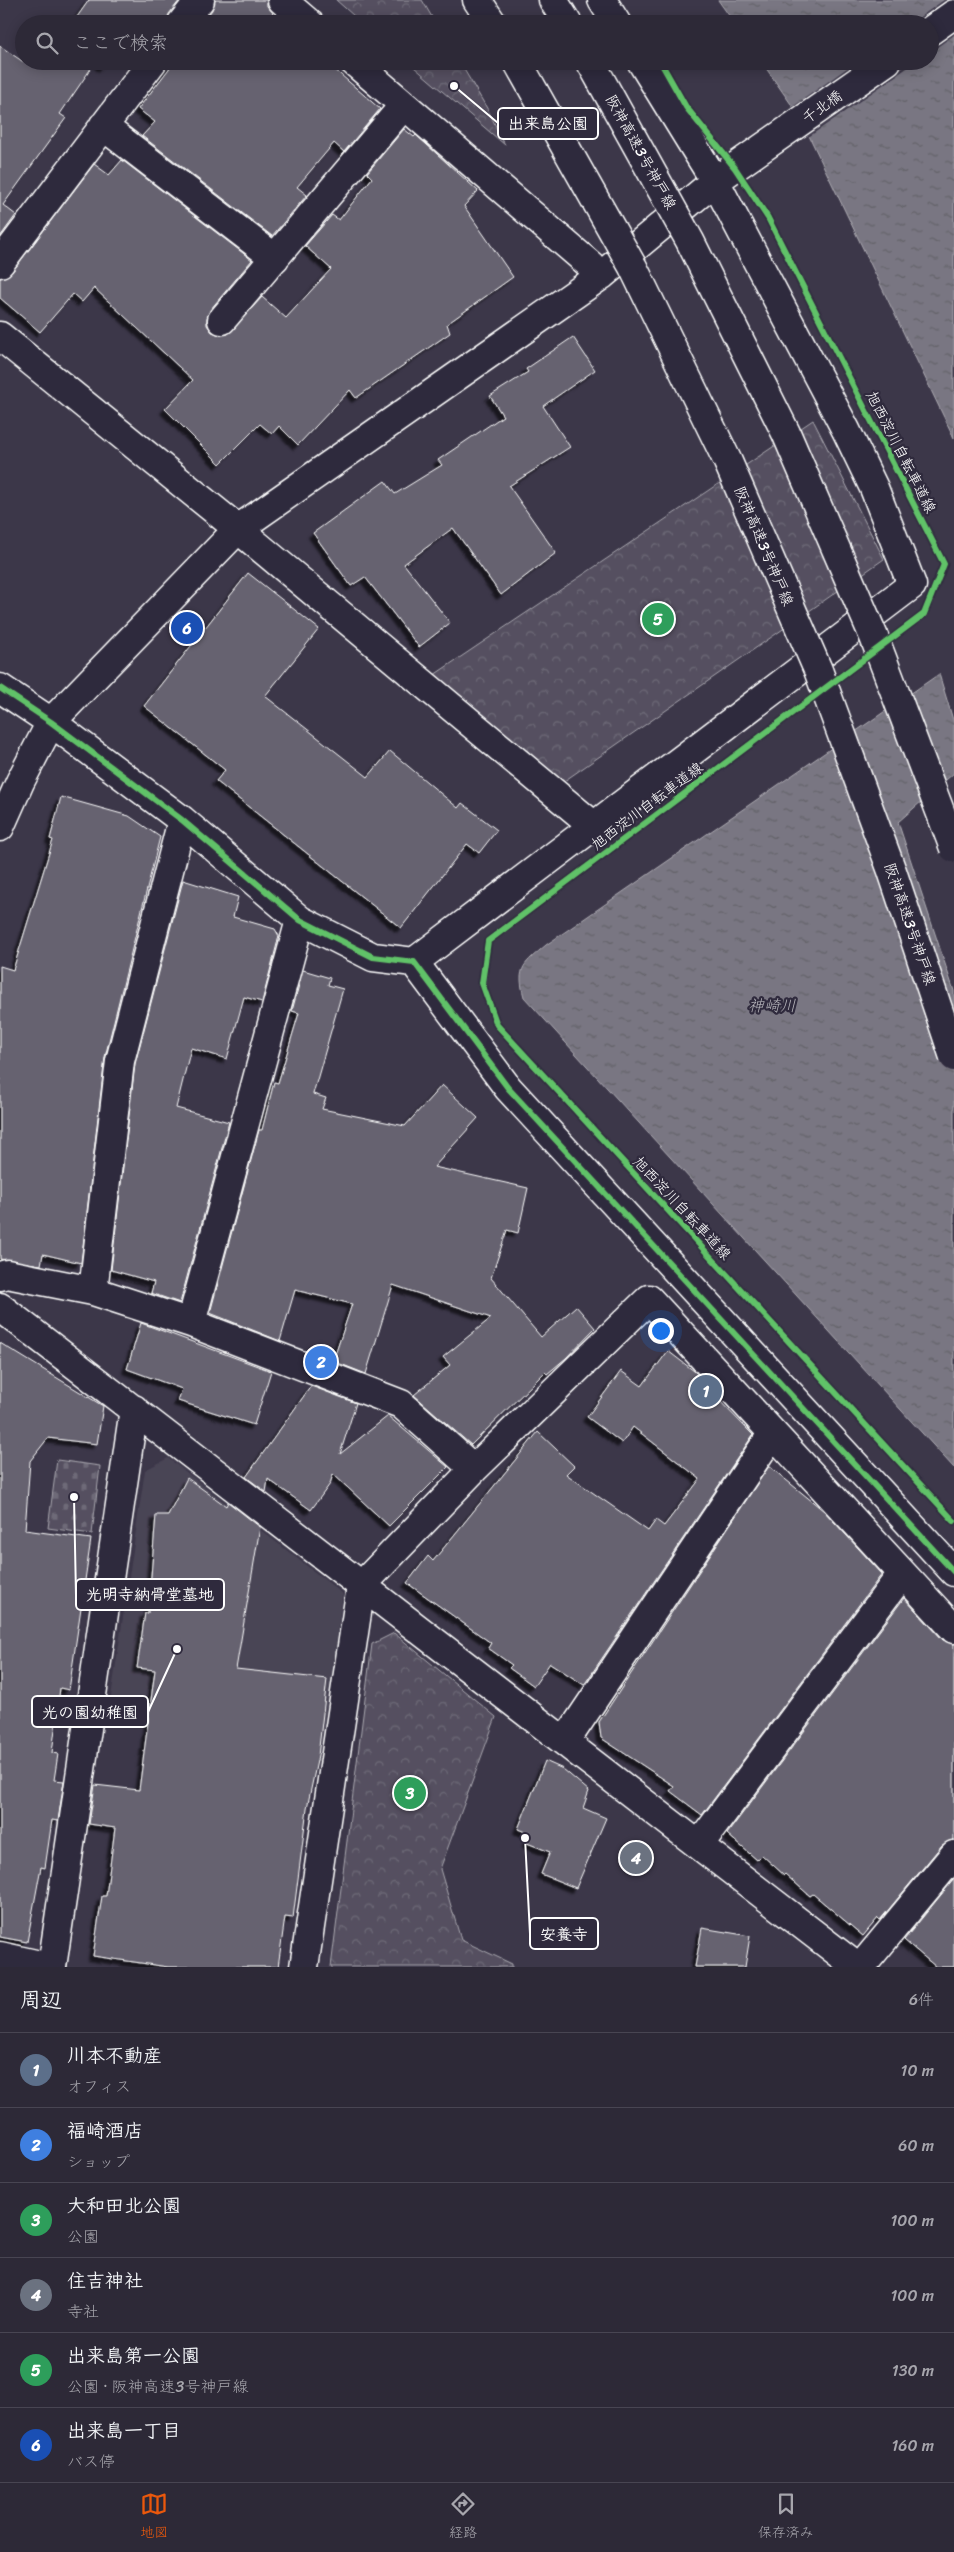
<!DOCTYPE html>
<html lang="ja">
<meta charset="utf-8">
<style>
:root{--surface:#2d2937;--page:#393542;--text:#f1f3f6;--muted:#a7a6ad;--line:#484552;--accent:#ea580c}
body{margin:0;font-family:Sriracha,"Klee One",sans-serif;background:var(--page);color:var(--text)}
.you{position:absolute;left:660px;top:1330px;width:18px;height:18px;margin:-12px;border:4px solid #fff;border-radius:50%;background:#1a73e8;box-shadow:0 0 0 8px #1a73e833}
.badge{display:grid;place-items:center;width:32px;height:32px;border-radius:50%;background:var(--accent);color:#fff;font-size:16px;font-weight:700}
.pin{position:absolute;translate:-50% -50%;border:2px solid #fff;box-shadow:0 1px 5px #0006}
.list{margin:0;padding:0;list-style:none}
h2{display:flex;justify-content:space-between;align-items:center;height:65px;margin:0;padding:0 20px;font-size:21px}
h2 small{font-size:16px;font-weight:400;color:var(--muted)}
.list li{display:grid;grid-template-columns:32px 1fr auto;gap:15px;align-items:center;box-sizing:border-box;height:75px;padding:0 20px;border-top:1px solid var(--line)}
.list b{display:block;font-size:19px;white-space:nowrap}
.list p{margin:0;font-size:16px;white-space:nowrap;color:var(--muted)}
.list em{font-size:16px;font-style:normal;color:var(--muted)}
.icon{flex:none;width:28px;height:28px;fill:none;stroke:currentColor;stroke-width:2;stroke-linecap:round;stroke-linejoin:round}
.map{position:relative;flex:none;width:954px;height:1967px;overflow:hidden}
.search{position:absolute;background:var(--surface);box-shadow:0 2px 12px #0003;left:15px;right:15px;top:15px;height:55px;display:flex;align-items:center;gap:12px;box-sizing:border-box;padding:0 18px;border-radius:28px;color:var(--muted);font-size:19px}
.sheet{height:515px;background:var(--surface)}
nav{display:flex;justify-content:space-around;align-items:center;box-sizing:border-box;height:70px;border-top:1px solid var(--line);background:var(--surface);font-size:14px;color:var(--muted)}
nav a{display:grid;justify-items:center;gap:2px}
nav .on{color:var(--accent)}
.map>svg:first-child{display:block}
.built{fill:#494455}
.cemetery{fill:url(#cemetery-stones);stroke:#aaa8b0}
.park{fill:url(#park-crowns);stroke:#aaa8b0}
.water{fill:url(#water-ripples);stroke:#afadb4}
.pier{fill:#3c3749}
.building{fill:#666270;stroke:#fff;filter:url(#shadow)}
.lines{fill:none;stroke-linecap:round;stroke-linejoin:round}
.minor-casing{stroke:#fff;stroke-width:31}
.highway-casing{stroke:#fff;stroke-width:31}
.minor{stroke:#2f2a3d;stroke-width:28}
.highway{stroke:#2f2a3d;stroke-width:28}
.highway-bridge-casing{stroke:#fff;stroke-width:31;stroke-linecap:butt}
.highway-bridge{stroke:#2f2a3d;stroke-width:28}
.cycleway-casing{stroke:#2f2a3d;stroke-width:9}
.cycleway{stroke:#61c268;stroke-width:6}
.labels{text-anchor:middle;stroke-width:4.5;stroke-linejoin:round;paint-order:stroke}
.street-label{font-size:15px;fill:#fff;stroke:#2f2a3d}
.water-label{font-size:16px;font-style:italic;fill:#b5b4ba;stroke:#2f2a3d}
.leader{fill:none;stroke:#fff;stroke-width:2}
.callout-dot{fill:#fff;stroke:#2f2a3d;stroke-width:2}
.callout{fill:#2f2a3d;stroke:#fff;stroke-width:2}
.callout-label{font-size:16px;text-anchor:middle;font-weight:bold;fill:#fff}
</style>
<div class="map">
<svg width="954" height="1967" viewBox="0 0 954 1967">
<defs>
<pattern id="cemetery-stones" width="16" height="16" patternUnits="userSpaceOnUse" patternTransform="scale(1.25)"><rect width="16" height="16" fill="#555060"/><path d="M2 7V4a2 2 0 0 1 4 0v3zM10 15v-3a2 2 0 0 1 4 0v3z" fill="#6e6a78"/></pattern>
<pattern id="park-crowns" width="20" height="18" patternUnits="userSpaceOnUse" patternTransform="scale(1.25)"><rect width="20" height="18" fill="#555060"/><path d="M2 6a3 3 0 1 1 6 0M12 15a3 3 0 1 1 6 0" fill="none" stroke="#6e6a78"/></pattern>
<pattern id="water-ripples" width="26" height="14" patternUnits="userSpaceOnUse" patternTransform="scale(1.25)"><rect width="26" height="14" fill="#797682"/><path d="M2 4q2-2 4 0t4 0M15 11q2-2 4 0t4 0" fill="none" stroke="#626167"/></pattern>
<filter id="shadow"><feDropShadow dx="-4.5" dy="4.5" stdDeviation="1" flood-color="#0009"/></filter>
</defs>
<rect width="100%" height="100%" fill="#3c3749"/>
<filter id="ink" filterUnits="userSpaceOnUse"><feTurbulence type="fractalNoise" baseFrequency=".02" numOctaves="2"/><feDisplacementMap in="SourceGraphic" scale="10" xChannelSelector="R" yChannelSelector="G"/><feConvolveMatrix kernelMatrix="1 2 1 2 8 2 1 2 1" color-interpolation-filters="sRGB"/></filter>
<g filter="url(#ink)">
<path class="built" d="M168,1458L343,1594L321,1764L211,1745L214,1722L110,1704L145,1470Z"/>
<path class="cemetery" d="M57,1460L100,1466L92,1534L48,1528Z"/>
<path class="park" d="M336,0H422L436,24H363Z
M407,61H459L488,110L505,145Z
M813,420L884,559L557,786L428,679Z
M394,1633L496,1717L440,1869L461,1940L512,1964V1967H331L372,1644Z"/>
<path class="water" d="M718,0H954V438L800,117L761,61H930V24H735Z
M939,674L954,723V773L898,822L954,991V1468L524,997C516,967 524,964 546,945Z"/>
<path class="pier" d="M944,0H954V35L930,52V24H910Z
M857,61H917L807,138L791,108Z"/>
<path class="building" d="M89,0H180L169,14L166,24H150L140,15L134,24H72Z
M215,0H267V6L273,13L264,24H201L212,10Z
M0,46L22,61H107L103,67L96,61L60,114L66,118L3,205L16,215L0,237Z
M175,61H325L380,109L344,152L334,143L297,187L307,195L272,236L142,136L155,122L138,109Z
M404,129L414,137L416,135L478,191L464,206L513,277L447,324L450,333L356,398L350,390L298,445L279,426L272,434L260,424L220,464L165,409L193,380L94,288L82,302L73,294L40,332L0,298V278L12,272L94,164L109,175L122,160L252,260L210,310L207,318V325L212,332L220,335L228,334L262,297L286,318L331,269L305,246L332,215L339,220L372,178L367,173Z
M573,337L595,370L543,406L570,447L509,486L556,553L501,595L453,528L404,564L450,623L419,647L365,577L351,586L313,533L385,481L395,494L442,465L438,460L503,416L490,396L528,372L526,369Z
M248,573L319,629L265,696L368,777L390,751L458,808L462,803L497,830L479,853L467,844L401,928L216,781L225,770L144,706Z
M61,797L129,816L160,837L105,1057L81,1263L43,1254L41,1265L0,1259V966L13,970L53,840L50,839Z
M183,880L238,897L233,917L275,929L279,936L262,1002L244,997L227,1059L191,1048L176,1108L229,1122L180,1303L151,1293L154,1282L111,1270L135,1064Z
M303,970L330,978L328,985L343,989L313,1094L326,1098L322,1109L405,1126L442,1085L478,1118L434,1167L528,1188L518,1233L507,1230L491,1278L541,1337L576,1306L595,1328L566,1358L547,1374L545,1372L471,1445L414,1395L450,1365L443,1357L491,1318L393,1285L366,1374L333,1361L352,1304L295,1290L280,1341L210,1313L259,1130H262L274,1082L278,1083L299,1013L292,1011Z
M141,1323L271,1371L254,1425L178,1401L182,1389L127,1369Z
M0,1343L103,1406L97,1444L48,1438L30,1461L25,1530L91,1539L69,1690L60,1688L52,1753L58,1754L54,1780L64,1781L58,1821L52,1820L45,1868L41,1867L27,1942L0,1937Z
M668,1351L694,1371L707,1384L705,1386L753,1435L584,1685L550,1663L534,1686L509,1668L512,1665L488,1648L491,1643L407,1583L428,1556L433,1561L538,1432L574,1466L566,1474L648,1531L656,1520L664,1526L700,1479L633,1427L622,1443L587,1417L621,1371L642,1386Z
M311,1386L356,1403L340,1454L388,1416L448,1467L389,1526L333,1474L330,1484L311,1510L268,1479L266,1492L246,1477Z
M769,1466L824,1511L882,1574L702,1815L670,1791L674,1786L601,1738L599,1722Z
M187,1478L226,1506L228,1502L260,1527L236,1669L327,1679L318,1756L307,1808L293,1918L285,1917L278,1967H168L93,1956L102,1896H106L115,1828L89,1824L95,1785L139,1790L155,1670L137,1668L145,1613H148L156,1515H168Z
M904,1598L943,1640L954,1644V1840L942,1845L880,1920L878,1918L863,1936L813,1894L810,1896L785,1874L784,1875L762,1855L757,1860L727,1834Z
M545,1761L563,1769L589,1791L583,1808L606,1818L576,1888L541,1874L550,1852L527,1843L530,1834L518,1829Z
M954,1879V1967H936L904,1940Z
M702,1928L750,1936L745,1967H695Z"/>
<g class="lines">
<defs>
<path id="minor" d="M282,0L310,24
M602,0L617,24
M181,24L200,0
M930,31L954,14
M353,61L602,275
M103,126L275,258
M0,263L153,61
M222,320L404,105
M0,336L238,529L594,826
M0,688L51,722L182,820L300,920L373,957L414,962L508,1088L954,1572
M0,827L20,782L51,722L238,529L602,275L715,181L887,61
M414,962L912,585L874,488L846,430L715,181L641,61
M0,1276L7,1274L93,1291L191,1323L401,1404L474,1469
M93,1291L120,1061L182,820
M0,1307L857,1967
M191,1323L300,920
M565,1742L773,1433
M699,1845L902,1574
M0,1956L49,1967
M52,1967L134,1409
M304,1967L361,1586L474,1469L649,1299L954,1629
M861,1967L954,1855"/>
<path id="highway" d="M477,0L493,24
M553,0L568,24"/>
</defs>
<use href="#minor" class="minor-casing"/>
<use href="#highway" class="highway-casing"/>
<use href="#minor" class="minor"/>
<use href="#highway" class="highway"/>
<defs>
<path id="highway-bridge" d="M517,61L633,267L728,462L818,670L892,871L954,1057
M590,61L690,241L786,433L874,637L954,848"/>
</defs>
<use href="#highway-bridge" class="highway-bridge-casing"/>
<use href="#highway-bridge" class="highway-bridge"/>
<defs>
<path id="cycleway" d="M660,61L686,107L735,168L768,218L944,564L924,614L488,941L482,983L497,1025L954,1521
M0,688L51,722L182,820L300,920L373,957L414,962L508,1088L954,1572"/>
</defs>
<use href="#cycleway" class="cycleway-casing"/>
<use href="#cycleway" class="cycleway"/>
</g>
</g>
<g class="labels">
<g class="street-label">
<text transform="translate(822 107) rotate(-35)" y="5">千北橋</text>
<text transform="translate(641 152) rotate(61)" y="5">阪神高速3号神戸線</text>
<text transform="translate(901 452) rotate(63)" y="5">旭西淀川自転車道線</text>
<text transform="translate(764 546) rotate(67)" y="5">阪神高速3号神戸線</text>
<text transform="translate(647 806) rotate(-37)" y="5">旭西淀川自転車道線</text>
<text transform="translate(910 924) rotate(71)" y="5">阪神高速3号神戸線</text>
<text transform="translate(682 1208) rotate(47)" y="5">旭西淀川自転車道線</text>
</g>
<g class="water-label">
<text x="772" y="1011">神崎川</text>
</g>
</g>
<path class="leader" d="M454 86L498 123M74 1497L76 1595M177 1649L148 1712M525 1838L530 1934"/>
<g class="callout-dot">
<circle cx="454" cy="86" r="5"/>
<circle cx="74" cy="1497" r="5"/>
<circle cx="177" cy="1649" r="5"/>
<circle cx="525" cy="1838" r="5"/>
</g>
<g class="callout">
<rect x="498" y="108" width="100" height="31" rx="5"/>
<rect x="76" y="1579" width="148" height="31" rx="5"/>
<rect x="32" y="1696" width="116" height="31" rx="5"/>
<rect x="530" y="1918" width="68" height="31" rx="5"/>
</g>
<g class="callout-label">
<text x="548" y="129">出来島公園</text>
<text x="150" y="1600">光明寺納骨堂墓地</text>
<text x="90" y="1718">光の園幼稚園</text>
<text x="564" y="1940">安養寺</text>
</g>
</svg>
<div class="you"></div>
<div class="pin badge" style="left:706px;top:1391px;background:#5c6f8a">1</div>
<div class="pin badge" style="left:321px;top:1362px;background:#3f7fe0">2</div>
<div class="pin badge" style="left:410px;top:1793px;background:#2e9e5b">3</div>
<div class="pin badge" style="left:636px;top:1858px;background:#6b7280">4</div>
<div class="pin badge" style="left:658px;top:619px;background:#2e9e5b">5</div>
<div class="pin badge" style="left:187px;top:628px;background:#1a4fb4">6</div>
<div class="search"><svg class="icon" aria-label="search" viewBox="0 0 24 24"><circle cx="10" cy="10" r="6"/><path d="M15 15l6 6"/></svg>ここで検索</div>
</div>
<section class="sheet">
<h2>周辺<small>6件</small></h2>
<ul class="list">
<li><span class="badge" style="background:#5c6f8a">1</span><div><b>川本不動産</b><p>オフィス</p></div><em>10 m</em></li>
<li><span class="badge" style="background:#3f7fe0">2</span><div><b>福崎酒店</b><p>ショップ</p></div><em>60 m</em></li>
<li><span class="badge" style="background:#2e9e5b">3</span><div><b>大和田北公園</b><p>公園</p></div><em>100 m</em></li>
<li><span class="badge" style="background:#6b7280">4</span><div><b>住吉神社</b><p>寺社</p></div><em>100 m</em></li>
<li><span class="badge" style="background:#2e9e5b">5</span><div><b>出来島第一公園</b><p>公園 · 阪神高速3号神戸線</p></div><em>130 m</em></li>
<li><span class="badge" style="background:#1a4fb4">6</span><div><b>出来島一丁目</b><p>バス停</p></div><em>160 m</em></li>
</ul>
</section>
<nav>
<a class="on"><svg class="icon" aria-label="map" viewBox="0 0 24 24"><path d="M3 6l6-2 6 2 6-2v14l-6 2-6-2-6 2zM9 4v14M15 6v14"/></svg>地図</a>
<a><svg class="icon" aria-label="directions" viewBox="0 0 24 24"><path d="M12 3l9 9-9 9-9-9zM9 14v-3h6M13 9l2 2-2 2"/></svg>経路</a>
<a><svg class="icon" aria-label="saved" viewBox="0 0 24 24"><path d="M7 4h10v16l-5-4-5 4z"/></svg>保存済み</a>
</nav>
